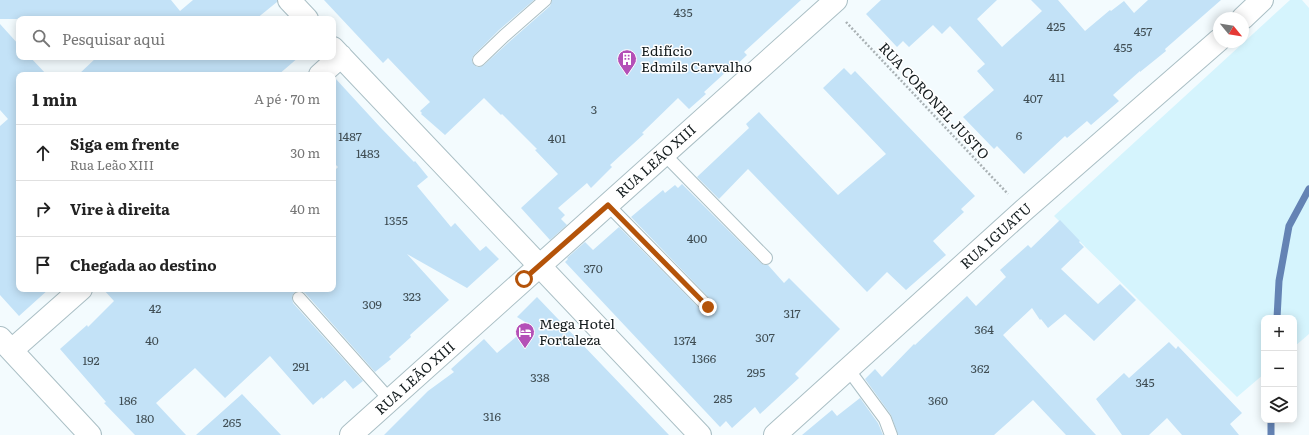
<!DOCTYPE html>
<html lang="pt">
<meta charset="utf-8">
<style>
:root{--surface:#fff;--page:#f6f6f6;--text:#222;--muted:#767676;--line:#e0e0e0}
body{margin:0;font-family:Literata,serif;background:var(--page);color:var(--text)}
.controls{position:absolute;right:12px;bottom:12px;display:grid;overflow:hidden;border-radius:8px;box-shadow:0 2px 10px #0003}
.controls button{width:36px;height:36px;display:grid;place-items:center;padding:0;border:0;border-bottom:1px solid var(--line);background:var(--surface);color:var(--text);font:20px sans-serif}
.compass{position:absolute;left:1213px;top:12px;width:36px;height:36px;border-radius:50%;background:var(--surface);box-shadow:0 2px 10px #0003;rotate:120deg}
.stop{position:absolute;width:12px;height:12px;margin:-9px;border:3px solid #b45309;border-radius:50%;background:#fff}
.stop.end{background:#b45309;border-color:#fff;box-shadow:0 1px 4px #0008}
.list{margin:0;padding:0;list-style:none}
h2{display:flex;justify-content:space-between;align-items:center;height:52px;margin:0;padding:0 16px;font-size:17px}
h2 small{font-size:13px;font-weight:400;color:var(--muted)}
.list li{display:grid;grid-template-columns:26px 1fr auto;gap:12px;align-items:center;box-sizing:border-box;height:56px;padding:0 16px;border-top:1px solid var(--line)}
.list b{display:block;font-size:15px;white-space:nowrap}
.list p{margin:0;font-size:13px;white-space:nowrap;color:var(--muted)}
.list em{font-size:13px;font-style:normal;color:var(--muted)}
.icon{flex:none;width:22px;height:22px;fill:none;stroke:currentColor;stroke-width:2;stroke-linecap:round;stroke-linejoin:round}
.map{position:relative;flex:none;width:1309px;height:435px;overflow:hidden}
.search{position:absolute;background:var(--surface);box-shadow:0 2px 10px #0003;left:16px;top:16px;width:320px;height:44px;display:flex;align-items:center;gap:10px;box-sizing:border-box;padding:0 14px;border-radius:8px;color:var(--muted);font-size:15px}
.panel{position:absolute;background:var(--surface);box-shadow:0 2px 10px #0003;left:16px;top:72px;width:320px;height:220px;border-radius:8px}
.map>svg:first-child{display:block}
.built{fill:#d5f4fd}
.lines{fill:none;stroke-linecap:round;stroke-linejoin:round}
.stream{stroke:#6483b4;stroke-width:7}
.building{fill:#c3e2f7}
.lane-casing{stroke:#aabfc5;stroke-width:14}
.street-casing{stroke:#aabfc5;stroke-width:24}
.path{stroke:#a9b1b4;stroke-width:2.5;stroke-dasharray:2 2;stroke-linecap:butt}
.lane{stroke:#fff;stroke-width:12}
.street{stroke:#fff;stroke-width:22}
.route{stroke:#b45309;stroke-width:5}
.labels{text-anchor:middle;stroke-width:3;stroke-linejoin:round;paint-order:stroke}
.number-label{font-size:12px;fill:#404e54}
.poi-label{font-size:14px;fill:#141c1e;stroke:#fff;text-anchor:start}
.street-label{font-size:14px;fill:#141c1e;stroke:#fff}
</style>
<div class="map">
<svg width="1309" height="435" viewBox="0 0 1309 435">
<rect width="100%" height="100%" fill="#f3fbfe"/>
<path class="built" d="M1290,0H1302L1309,8V334L1294,347V318H1264V374L1237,397L1054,216Z"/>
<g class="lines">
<path class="stream" d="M1277,318L1279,281L1289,226L1309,189
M1271,435V420"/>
</g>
<path class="building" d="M0,0H171L180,11L193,0H277V2L256,19H0Z
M324,0H534L499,30L474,55L472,58V62L477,67H480L484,65L509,42L550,6L552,0H801L744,52L747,55L729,72L727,71L704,92L706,94L689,109L678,98L642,133L644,134L610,165L612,167L591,188L587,183L558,208L565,215L561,219L567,225L550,240L521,208L558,174L535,150L537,149L502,114L501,115L484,98L445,135L421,114L422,113L420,111L430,102L388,58L383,63Z
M881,0H997L977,19L1002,47L1042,11L1031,0H1058L1085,31L1110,10L1111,11L1124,1L1134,13L1148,0H1221L1165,49L1166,51L1140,72V71L1113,95L1119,101L1091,125L1087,121L1067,138L1065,136L1024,174L997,146L994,149L963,117L994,90L977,71L985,64L950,26L942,34L933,25L909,47L903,41L897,47L866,14Z
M0,24L19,45V57H30L47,75H19V289H49L19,316L0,295V126L8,119L0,110Z
M97,57H299L278,75H78Z
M844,68L851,75L855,71L975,196L961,209L964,212L933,241L946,255L906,290L887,272L867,292L748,169L719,199L697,177L749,128L746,124L759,112L838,195L886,154L823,88Z
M335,78L380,127L414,162L415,161L428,177L417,186L451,227L455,223L480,251L486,246L499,259L467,288L407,254L449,300L410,335L411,337L389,357L391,359L375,372L305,293L301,291H297L294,293L292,296L293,303L363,381L353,389L345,380L323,399L322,397L313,405L270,356L225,398L195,368L156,403L186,435H135L104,403L106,402L60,349L87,325L88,327L114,301L103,289H333V172L338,167L333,162V80Z
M682,184L761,263L764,265H768L784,283L789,278L840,329L795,374L799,378L760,414L755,407L732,428L726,421L720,427L565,262L568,259L567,258L585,242L593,250L619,227L703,312L706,314L713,313L715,309L713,302L631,217L663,190L665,193L675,185L678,188Z
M1060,220L1080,241L1079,242L1084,247L1061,269L1098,304L1120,284L1136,300L1094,341L1065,314L1048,328L1041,319L1040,320L1032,308L1003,335L1096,435H1066L1033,400L994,435H898L891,415L865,379L875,369L882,377L914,344L915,345L967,296L976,306L1006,277L1000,270L1028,245L1031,248Z
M537,297L669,435H384L428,391L454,372L451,369L484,339L497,353L530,325L517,317Z
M1169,342L1176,349L1178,346L1242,413L1230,424L1239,435H1182L1167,418L1149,435H1122L1096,399L1124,373L1129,378Z
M242,394L281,435H196Z
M860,398L878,423L883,435H802L832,410L837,416Z"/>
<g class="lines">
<defs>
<path id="lane" d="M479,60L504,36L545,0
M664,154L766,258
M608,205L708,307
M299,298L390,400
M848,369L885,419L891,435"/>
<path id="street" d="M289,0L307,19
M1243,18L1262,0
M333,48L700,435
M320,75L341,56
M0,338L90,435
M12,350L81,289
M351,435L836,0
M775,435L1024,210L1219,40"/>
</defs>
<use href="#lane" class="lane-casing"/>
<use href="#street" class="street-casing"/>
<path class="path" d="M846,22L1008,194"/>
<use href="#lane" class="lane"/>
<use href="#street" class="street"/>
</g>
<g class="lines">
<path class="route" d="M524,279L608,205L708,307"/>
</g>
<defs>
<symbol id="building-pin" viewBox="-11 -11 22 30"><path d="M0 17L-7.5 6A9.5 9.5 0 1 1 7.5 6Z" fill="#b450b7" stroke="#fff"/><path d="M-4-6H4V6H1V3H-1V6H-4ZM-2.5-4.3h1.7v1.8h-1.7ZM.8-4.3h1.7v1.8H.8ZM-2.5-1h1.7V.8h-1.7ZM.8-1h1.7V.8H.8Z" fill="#fff"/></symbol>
<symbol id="hotel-pin" viewBox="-11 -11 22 30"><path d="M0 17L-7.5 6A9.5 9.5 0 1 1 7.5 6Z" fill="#b450b7" stroke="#fff"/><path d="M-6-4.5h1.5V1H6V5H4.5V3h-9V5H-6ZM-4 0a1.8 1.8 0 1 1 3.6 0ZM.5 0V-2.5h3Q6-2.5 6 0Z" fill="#fff"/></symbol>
</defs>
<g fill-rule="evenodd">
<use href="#building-pin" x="616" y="48" width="22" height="30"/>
<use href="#hotel-pin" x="514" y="321" width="22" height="30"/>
</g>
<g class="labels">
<g class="number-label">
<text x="683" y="17">435</text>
<text x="1056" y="31">425</text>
<text x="1143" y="36">457</text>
<text x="1123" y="52">455</text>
<text x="1057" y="82">411</text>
<text x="1033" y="103">407</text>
<text x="594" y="114">3</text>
<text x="1019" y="140">6</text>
<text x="350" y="141">1487</text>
<text x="557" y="143">401</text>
<text x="368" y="158">1483</text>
<text x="396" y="225">1355</text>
<text x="697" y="243">400</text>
<text x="593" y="273">370</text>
<text x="412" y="301">323</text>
<text x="372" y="309">309</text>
<text x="155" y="313">42</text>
<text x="792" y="318">317</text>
<text x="984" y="334">364</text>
<text x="765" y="342">307</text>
<text x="152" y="345">40</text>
<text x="685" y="345">1374</text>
<text x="704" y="363">1366</text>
<text x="91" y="365">192</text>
<text x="301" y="371">291</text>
<text x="980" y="373">362</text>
<text x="756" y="377">295</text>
<text x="540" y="382">338</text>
<text x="1145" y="387">345</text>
<text x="723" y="403">285</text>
<text x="128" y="405">186</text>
<text x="938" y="405">360</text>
<text x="492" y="421">316</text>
<text x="145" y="423">180</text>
<text x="232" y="427">265</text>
</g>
<g class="poi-label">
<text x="641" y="56">Edifício<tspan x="641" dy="16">Edmils Carvalho</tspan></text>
<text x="539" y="329">Mega Hotel<tspan x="539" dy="16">Fortaleza</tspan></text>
</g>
<g class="street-label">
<text transform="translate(934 101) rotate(47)" y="5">RUA CORONEL JUSTO</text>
<text transform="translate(656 161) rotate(-42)" y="5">RUA LEÃO XIII</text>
<text transform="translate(996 236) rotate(-42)" y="5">RUA IGUATU</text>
<text transform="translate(415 378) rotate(-42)" y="5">RUA LEÃO XIII</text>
</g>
</g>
</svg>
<div class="controls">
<button>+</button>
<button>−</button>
<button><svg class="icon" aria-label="layers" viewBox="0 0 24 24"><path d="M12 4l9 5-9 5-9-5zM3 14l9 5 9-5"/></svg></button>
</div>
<svg class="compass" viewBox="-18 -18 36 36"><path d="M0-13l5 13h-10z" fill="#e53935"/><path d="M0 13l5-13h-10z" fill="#767676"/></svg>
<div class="stop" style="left:524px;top:279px"></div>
<div class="stop end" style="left:708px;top:307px"></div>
<div class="search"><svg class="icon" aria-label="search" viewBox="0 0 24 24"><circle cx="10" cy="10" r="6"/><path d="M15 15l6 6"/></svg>Pesquisar aqui</div>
<section class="panel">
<h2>1 min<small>A pé · 70 m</small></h2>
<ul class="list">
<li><svg class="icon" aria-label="ahead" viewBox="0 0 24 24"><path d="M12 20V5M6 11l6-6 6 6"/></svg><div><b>Siga em frente</b><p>Rua Leão XIII</p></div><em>30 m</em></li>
<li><svg class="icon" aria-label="right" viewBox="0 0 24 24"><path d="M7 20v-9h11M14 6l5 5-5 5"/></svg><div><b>Vire à direita</b></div><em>40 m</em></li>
<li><svg class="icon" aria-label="arrive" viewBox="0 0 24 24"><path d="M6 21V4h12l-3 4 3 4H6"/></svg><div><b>Chegada ao destino</b></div></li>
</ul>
</section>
</div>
